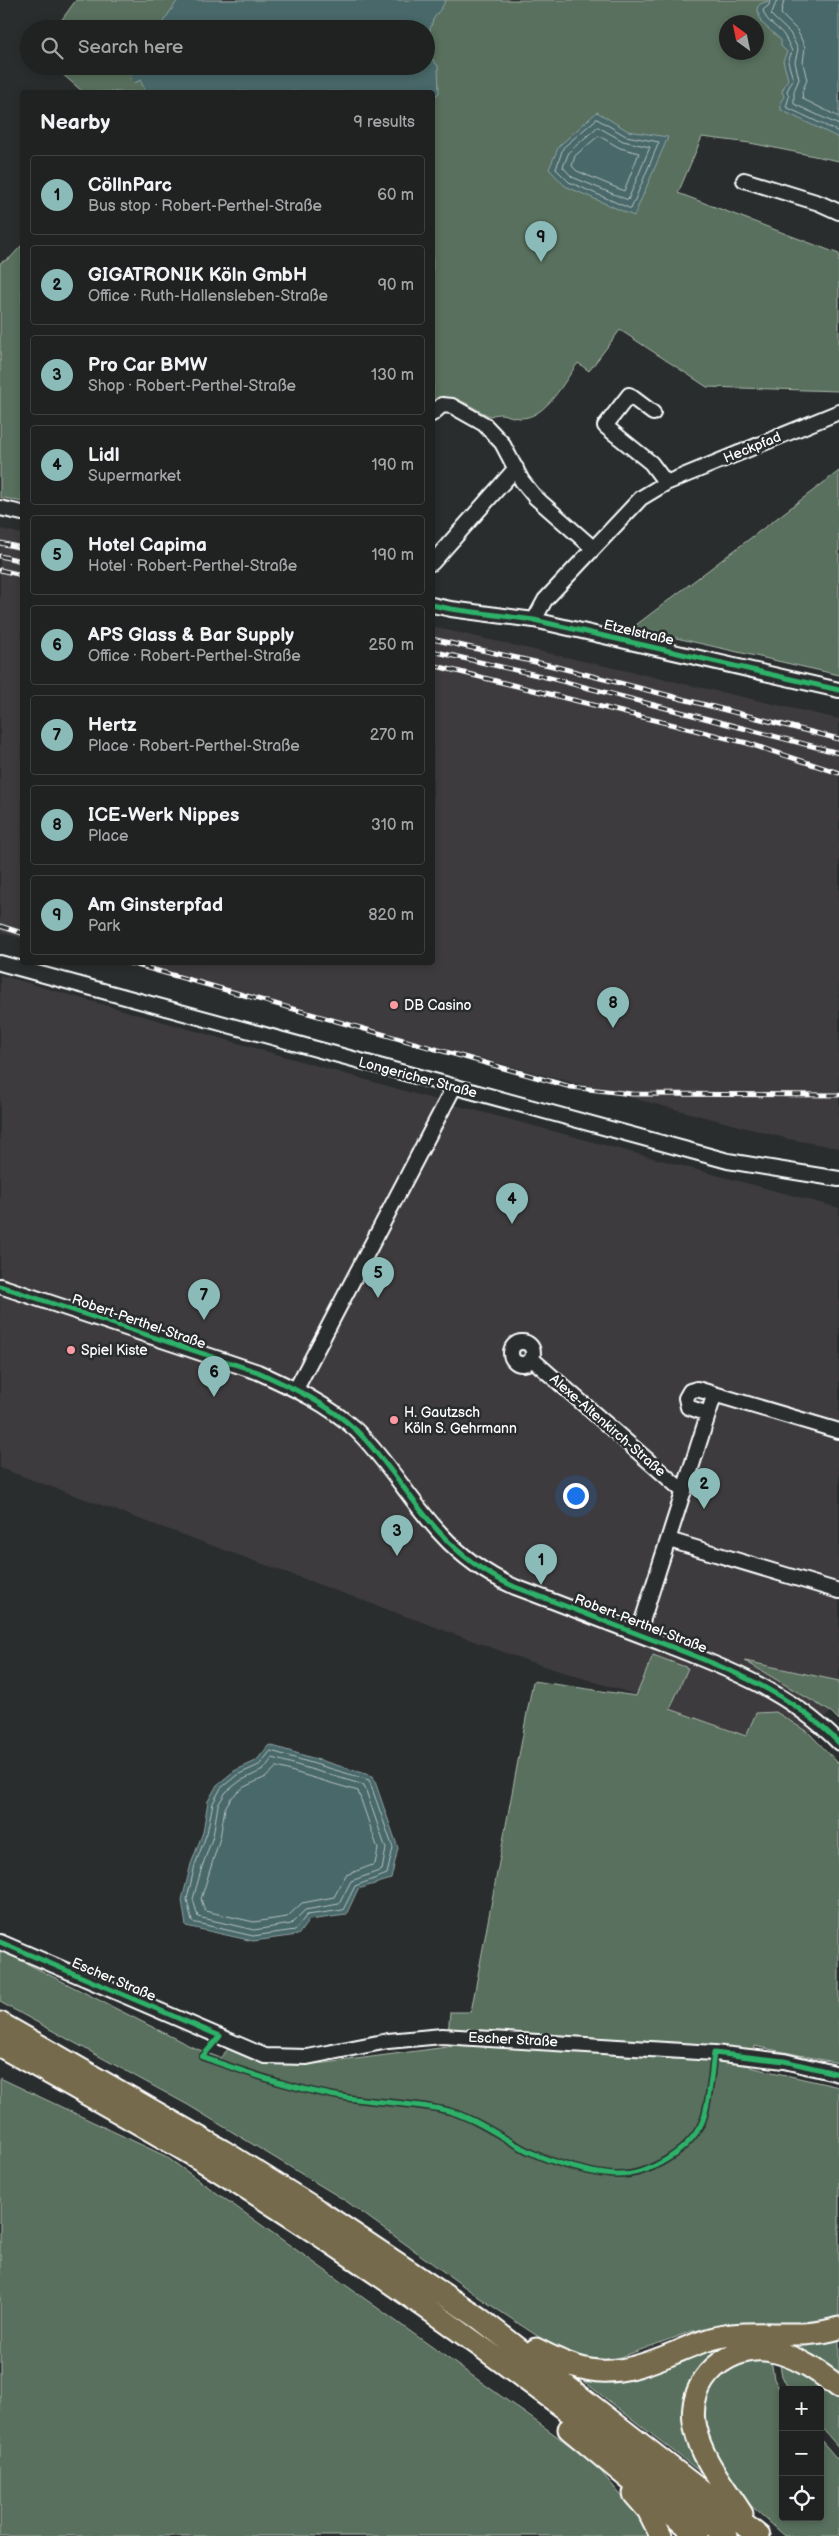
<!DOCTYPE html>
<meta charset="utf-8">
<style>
:root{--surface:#202222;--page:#282a2a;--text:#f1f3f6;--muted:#a2a4a5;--line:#3d3f40;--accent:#8bbbb9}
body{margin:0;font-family:"Balsamiq Sans",sans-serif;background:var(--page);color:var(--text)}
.controls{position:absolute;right:15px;bottom:15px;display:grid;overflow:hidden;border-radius:5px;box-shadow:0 2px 8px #0003}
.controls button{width:45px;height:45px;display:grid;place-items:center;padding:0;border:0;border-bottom:1px solid var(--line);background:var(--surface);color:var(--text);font:25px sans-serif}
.compass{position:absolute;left:719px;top:15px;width:45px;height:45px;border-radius:50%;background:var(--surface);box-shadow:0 2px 8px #0003;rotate:327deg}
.you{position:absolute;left:575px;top:1495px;width:18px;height:18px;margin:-12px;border:4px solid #fff;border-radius:50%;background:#1a73e8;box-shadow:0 0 0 8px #1a73e833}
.badge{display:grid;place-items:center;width:32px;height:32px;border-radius:50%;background:var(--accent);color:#111;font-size:16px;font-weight:700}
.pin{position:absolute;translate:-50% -41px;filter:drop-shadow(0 1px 2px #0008)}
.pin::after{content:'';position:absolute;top:26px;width:18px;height:15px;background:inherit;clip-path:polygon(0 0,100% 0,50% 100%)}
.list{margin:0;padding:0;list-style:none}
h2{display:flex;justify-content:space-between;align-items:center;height:65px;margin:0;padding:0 20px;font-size:21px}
h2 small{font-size:16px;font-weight:400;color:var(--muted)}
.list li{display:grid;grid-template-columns:32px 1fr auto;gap:15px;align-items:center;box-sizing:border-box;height:80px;margin:0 10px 10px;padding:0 10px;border:1px solid var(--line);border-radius:5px}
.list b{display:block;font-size:19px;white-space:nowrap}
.list p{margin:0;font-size:16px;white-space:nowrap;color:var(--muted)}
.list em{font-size:16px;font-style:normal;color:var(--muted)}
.icon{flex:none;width:28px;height:28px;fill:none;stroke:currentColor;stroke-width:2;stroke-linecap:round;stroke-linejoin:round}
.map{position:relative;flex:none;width:839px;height:2536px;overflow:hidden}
.search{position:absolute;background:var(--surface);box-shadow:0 2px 8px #0003;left:20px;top:20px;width:415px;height:55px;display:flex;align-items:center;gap:12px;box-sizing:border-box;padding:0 18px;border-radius:28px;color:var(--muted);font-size:19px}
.panel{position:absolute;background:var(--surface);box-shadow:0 2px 8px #0003;left:20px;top:90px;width:415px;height:875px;border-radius:5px}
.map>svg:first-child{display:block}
.built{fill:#3e3b3e}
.green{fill:#58705d;stroke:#acb8ae;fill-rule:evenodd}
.water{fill:#486769;stroke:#91a4a5}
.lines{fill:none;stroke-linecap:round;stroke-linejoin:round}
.shore{stroke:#b6c2c3;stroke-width:1}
.minor-casing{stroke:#fff;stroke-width:18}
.highway-casing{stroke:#fff;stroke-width:25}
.minor{stroke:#2a2d2e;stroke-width:14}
.highway{stroke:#756b4b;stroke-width:21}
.rail-casing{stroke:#fff;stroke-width:5}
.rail{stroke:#2a2d2e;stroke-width:3;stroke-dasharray:9;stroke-linecap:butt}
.cycleway-casing{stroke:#2a2d2e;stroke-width:8}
.cycleway{stroke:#2db169;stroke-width:5}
.poi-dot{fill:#ff9aa2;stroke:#2a2d2e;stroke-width:2}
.labels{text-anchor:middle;stroke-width:5;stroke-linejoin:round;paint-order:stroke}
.street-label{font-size:14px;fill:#fff;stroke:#2a2d2e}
.poi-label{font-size:14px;fill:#fff;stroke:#2a2d2e;text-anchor:start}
</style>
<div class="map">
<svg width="839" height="2536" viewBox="0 0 839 2536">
<rect width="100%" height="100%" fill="#2a2d2e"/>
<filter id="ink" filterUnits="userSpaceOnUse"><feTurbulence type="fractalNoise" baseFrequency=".02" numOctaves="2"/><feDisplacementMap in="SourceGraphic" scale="10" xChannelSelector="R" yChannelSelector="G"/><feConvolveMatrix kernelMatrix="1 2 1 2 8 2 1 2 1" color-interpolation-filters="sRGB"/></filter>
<g filter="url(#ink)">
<path class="built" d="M0,529L22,534V938L0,932Z
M433,627L839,719V1148L789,1139L116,963L432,962Z
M0,975L429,1098L839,1208V1681L747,1662L831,1712L809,1733L794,1723L746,1736L670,1709L654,1655L637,1695L531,1662L0,1468Z"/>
<path class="green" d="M76,0H839V161L750,143L702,137L678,193L839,254V391L707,387L620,330L589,371L578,363C564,381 546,419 520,418C506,417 504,411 490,416C468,407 457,390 433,405L432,92H83L53,66H426V29H55ZM726,22H756V52H726Z
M22,245V502L0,497V263L10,258Z
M839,471V675L632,628Z
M653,1655L688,1668L670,1709L746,1736L756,1713L776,1712L809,1733L839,1764V2063L754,2046L750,2067L839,2087V2320L816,2327L752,2324L692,2331L621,2357L595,2361L557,2349L480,2298L346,2201L188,2105L0,2002V1950L192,2047L220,2058L229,2048L277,2063H326L447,2047L450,2012H471L533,1681L636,1696Z
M745,1661L839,1681V1720L831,1712Z
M0,2078L165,2156L593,2462L655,2536H0Z
M839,2332V2380L781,2343Z
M739,2339L697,2380L713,2482L573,2373Z
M771,2359L774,2379L783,2395V2517H820V2439L839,2461V2536H785L739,2495L712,2459L699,2405L726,2364Z
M779,2360L839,2393V2448L820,2426V2390H789L782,2376Z"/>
<path class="water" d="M178,0H445C443,9 437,12 433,20C429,30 428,41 426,52V29H158Z
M771,0H839V138L781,110V101L784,97L782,91L788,79L783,61L787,52L781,46V40L761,22L757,8L760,4Z
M426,52L438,66L439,93L433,98L432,92H146L140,80L135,83L130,78L134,66H426Z
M597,112L628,131L668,137L634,216L565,186L549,169L559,146Z
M269,1745L373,1776L398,1848L391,1879L358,1889L346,1915L309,1920L298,1935L253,1941L186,1926L182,1900L191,1864L203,1832L208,1801L217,1785L234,1771L256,1761Z"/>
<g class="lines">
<path class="shore" d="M770,0L769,5L763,10C766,24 779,26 785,37C787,40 790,47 792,51L788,62L793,79L787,91L789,97L786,107L839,132
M777,0L771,15L790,33L798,49L795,62L799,79L794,91V104L839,125
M784,0L781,14L797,30L805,47L803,63L807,80L802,92L803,99L839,117
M597,119L626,136L659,142L631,209L569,182L556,169L563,148Z
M598,127L623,141L650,147L628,200L572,177L563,167L569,152Z
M599,136L620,148L639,153L624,191L577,171L572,166L575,156Z
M271,1751L369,1780L393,1848L387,1874L355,1886L343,1910L307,1915L295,1930L253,1936L192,1922L187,1899L195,1865L207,1833L213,1803L221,1788L237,1775L259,1765Z
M273,1758L364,1785L386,1849L382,1870L351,1881L339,1904L305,1910L291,1924L254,1930L198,1917L193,1899L202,1867L213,1836L218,1805L226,1792L240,1781L263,1770Z
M277,1767L358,1791L378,1849L375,1864L346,1875L334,1897L302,1903L287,1917L254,1922L205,1911L201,1899L220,1838L225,1808L231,1798L244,1787L266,1777Z"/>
<defs>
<path id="minor" d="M744,180L819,203L839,212
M653,413L629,395L605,426L651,463L666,483
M432,414L442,405L452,406L484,424L502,443L522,481L535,497L593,548
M0,508L22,513
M432,563L516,468
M432,605L451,609L534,620L839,690
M534,620L545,600L641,498L666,483L839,412
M0,963L728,1161L839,1179
M0,1286L258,1372C293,1388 328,1404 356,1430C389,1462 410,1501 441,1534C461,1556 488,1575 515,1587C561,1604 606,1622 651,1639C719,1665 787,1689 839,1743
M511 1353a11 11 0 1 1 22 0a11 11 0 1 1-22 0Z
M532,1359L684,1492
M296,1389L454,1087
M708,1414L688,1407L686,1398L690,1391L697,1389L839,1431
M669,1540L839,1591
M638,1634L714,1396
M0,1942L265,2056L307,2057L388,2041L442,2036L714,2053L784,2061L839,2074"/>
<path id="highway" d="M0,2023L223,2151L319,2211L479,2318L759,2536
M0,2046C71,2085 142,2124 211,2166C391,2277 563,2402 727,2536
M536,2349C593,2379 615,2377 674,2353C693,2345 711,2337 732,2335C768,2331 805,2339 839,2328
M569,2429L698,2536
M634,2494L648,2510L661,2536
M742,2514C725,2487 702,2460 695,2428C684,2380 731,2340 776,2352C800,2358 820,2373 839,2387"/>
</defs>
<use href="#minor" class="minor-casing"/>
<use href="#highway" class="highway-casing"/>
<use href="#minor" class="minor"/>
<use href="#highway" class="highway"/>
<defs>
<path id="rail" d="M0,543L22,548
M0,556L22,561
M0,570L22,575
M432,639L553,666L839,739
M432,651L550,678L839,753
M432,665L747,743L839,773
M0,926L22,933
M126,962L571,1087L632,1094L839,1095"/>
</defs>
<use href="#rail" class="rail-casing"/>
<use href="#rail" class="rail"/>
<defs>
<path id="cycleway" d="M432,605L451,609L534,620L839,690
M0,1286L258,1372C293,1388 328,1404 356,1430C389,1462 410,1501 441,1534C461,1556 488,1575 515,1587C561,1604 606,1622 651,1639C719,1665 787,1689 839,1743
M0,1942L220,2036L202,2057C252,2074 296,2090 348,2098C381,2103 417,2103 449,2111C479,2120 503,2139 530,2152C550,2162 596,2175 618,2175C649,2175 691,2150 703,2120C710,2099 711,2075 714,2053L784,2061L839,2074"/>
</defs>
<use href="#cycleway" class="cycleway-casing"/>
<use href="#cycleway" class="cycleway"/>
</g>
</g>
<g class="poi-dot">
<circle cx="394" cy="1005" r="5"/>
<circle cx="71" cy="1350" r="5"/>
<circle cx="394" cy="1420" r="5"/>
</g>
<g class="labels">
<g class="street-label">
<text transform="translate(752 447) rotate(-22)" y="5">Heckpfad</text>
<text transform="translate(639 632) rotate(13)" y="5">Etzelstraße</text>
<text transform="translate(418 1077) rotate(15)" y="5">Longericher Straße</text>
<text transform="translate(139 1321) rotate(19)" y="5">Robert-Perthel-Straße</text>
<text transform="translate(608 1425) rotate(41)" y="5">Alexe-Altenkirch-Straße</text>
<text transform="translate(641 1623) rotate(21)" y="5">Robert-Perthel-Straße</text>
<text transform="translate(114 1979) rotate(23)" y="5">Escher Straße</text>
<text transform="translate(513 2039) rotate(3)" y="5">Escher Straße</text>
</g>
<g class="poi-label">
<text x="404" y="1010">DB Casino</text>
<text x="81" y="1355">Spiel Kiste</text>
<text x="404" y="1417">H. Gautzsch<tspan x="404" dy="16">Köln S. Gehrmann</tspan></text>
</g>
</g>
</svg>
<div class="controls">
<button>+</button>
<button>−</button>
<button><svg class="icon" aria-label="locate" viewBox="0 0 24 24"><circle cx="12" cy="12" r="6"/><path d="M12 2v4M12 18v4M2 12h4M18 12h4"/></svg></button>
</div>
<svg class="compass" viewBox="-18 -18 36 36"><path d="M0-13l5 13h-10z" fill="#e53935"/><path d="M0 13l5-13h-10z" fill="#a2a4a5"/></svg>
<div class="you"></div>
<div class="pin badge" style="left:541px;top:1585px">1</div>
<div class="pin badge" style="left:704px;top:1509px">2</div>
<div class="pin badge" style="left:397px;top:1556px">3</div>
<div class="pin badge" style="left:512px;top:1224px">4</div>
<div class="pin badge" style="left:378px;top:1298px">5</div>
<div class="pin badge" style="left:214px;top:1397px">6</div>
<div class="pin badge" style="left:204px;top:1320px">7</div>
<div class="pin badge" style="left:613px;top:1028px">8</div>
<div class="pin badge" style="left:541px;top:262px">9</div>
<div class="search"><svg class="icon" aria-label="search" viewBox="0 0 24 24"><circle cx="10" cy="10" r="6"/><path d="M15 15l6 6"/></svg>Search here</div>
<section class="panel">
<h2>Nearby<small>9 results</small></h2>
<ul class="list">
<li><span class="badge">1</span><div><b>CöllnParc</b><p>Bus stop · Robert-Perthel-Straße</p></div><em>60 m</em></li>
<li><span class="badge">2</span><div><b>GIGATRONIK Köln GmbH</b><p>Office · Ruth-Hallensleben-Straße</p></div><em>90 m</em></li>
<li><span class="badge">3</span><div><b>Pro Car BMW</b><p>Shop · Robert-Perthel-Straße</p></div><em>130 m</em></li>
<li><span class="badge">4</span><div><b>Lidl</b><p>Supermarket</p></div><em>190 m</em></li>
<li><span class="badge">5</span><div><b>Hotel Capima</b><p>Hotel · Robert-Perthel-Straße</p></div><em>190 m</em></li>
<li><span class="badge">6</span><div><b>APS Glass &amp; Bar Supply</b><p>Office · Robert-Perthel-Straße</p></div><em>250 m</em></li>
<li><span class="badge">7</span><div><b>Hertz</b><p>Place · Robert-Perthel-Straße</p></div><em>270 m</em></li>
<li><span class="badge">8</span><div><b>ICE-Werk Nippes</b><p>Place</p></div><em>310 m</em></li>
<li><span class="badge">9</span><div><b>Am Ginsterpfad</b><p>Park</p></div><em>820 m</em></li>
</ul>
</section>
</div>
